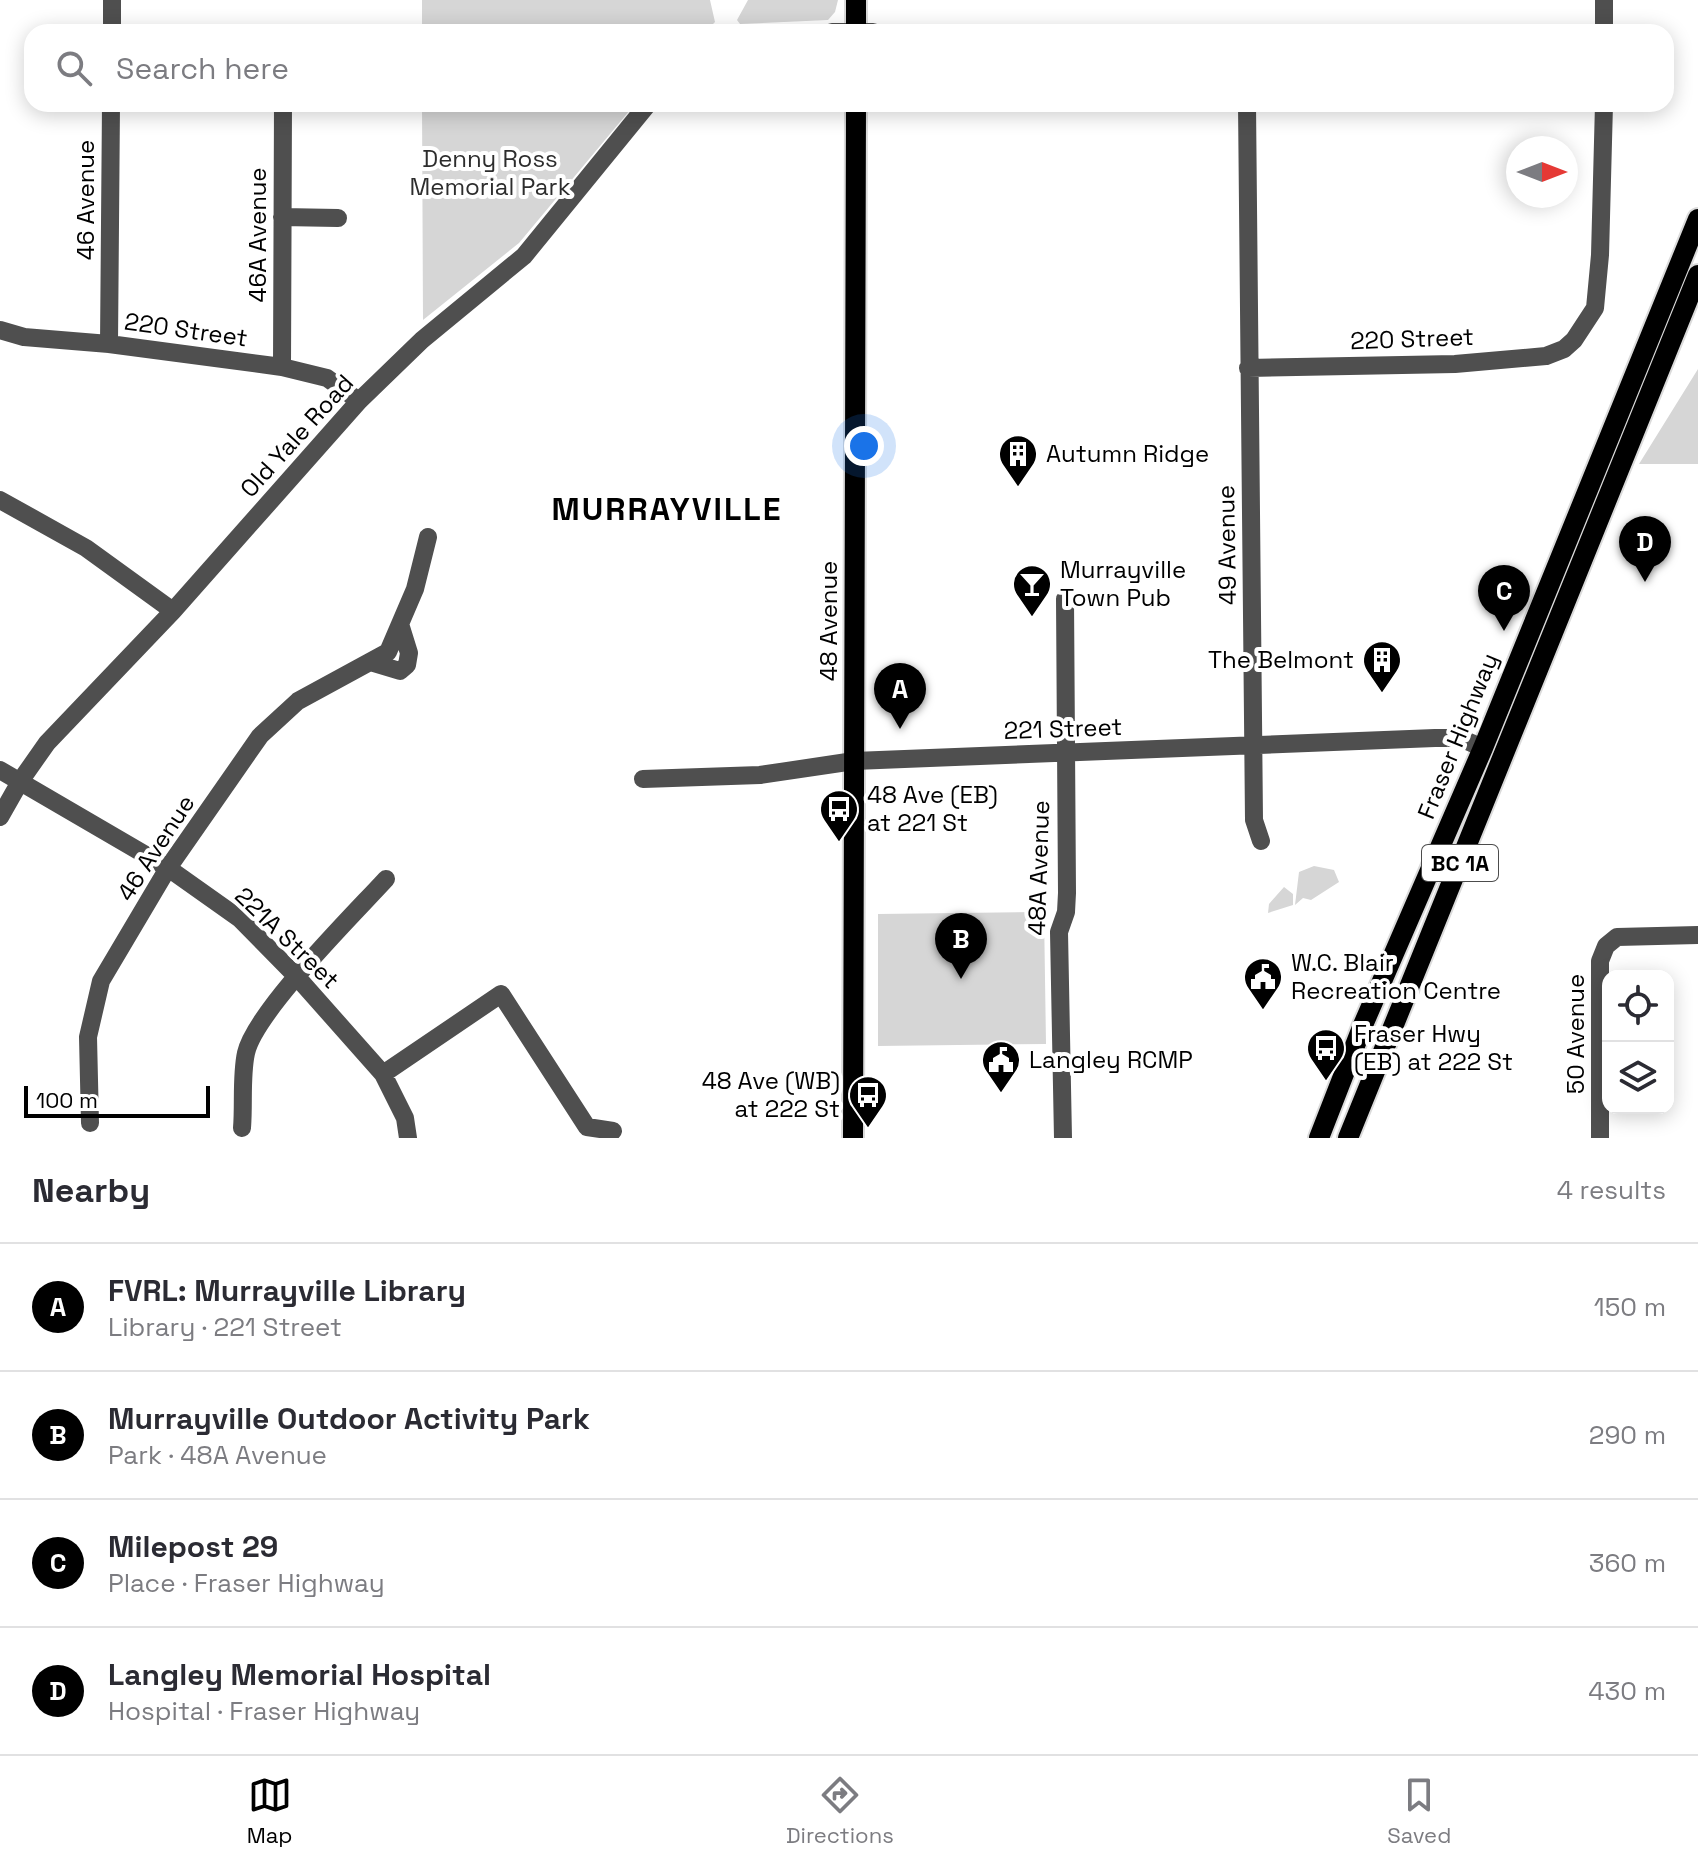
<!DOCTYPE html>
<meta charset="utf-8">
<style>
:root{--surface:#fff;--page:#f7f7f7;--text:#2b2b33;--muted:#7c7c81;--line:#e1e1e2;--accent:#000}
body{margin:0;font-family:"Space Grotesk",sans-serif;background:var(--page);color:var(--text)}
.controls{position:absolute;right:24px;bottom:24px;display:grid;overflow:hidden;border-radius:16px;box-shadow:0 4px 20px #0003}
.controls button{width:72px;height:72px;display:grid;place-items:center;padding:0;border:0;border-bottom:2px solid var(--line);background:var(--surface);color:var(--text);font:40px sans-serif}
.compass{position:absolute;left:1506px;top:136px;width:72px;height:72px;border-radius:50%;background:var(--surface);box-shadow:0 4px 20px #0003;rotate:90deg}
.scale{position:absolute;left:24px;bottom:20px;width:186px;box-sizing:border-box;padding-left:8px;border:4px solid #000;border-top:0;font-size:22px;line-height:28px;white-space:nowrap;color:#000;-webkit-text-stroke:6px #fff;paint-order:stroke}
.you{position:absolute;left:864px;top:446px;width:28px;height:28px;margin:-20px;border:6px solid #fff;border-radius:50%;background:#1a73e8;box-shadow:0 0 0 12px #1a73e833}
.badge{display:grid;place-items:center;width:52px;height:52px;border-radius:50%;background:var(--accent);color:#fff;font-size:26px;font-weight:700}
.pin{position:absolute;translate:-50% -66px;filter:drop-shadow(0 2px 4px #0008)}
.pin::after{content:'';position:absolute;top:42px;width:28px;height:24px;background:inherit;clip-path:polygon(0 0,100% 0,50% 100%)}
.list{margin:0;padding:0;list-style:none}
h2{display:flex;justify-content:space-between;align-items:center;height:104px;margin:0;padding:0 32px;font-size:34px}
h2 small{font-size:26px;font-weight:400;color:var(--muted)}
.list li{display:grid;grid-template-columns:52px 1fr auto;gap:24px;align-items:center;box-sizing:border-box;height:128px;padding:0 32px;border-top:2px solid var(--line)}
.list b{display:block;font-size:30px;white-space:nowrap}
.list p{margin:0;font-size:26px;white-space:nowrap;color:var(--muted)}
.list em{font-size:26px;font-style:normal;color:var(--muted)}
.icon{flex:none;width:44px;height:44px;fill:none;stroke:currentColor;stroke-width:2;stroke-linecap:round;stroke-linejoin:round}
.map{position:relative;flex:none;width:1698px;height:1138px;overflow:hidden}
.search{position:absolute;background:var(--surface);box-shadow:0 4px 20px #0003;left:24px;right:24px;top:24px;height:88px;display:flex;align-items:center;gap:20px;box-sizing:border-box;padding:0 28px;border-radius:24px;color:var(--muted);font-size:30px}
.sheet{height:616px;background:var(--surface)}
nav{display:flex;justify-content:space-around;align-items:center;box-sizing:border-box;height:112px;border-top:2px solid var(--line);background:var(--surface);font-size:22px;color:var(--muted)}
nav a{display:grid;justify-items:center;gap:4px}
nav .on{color:var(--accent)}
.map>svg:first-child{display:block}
.green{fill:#d6d6d6}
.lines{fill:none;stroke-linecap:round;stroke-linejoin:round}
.major-casing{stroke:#dbdbdb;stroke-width:24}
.minor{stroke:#4f4f4f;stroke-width:18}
.major{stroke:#000;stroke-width:20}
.labels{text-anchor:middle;stroke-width:8;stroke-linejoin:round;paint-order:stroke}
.shield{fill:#fff;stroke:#4c4c4c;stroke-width:2}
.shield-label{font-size:22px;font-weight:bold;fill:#000}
.park-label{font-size:24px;fill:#2d2d2d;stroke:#fff}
.street-label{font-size:24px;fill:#000;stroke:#fff}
.poi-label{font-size:24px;fill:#000;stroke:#fff;text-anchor:start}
.district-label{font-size:32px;font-weight:bold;letter-spacing:2px;fill:#000;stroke:#fff}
</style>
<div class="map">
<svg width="1698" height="1138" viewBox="0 0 1698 1138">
<rect width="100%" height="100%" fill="#fff"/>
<path class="green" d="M422,0H710L715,22L705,32H422Z
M748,0H838L835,12L828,20L740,24L737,20Z
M422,104H635L519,243L423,320Z
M1698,369V464H1639Z
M1314,866L1334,870L1339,882L1311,900L1303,898L1295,905L1299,872Z
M1284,887L1293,894V905L1268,913L1269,904Z
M1044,912L1046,1044L878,1046V914Z"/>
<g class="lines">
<defs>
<path id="major" d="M856,32V0
M853,1138L856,104
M1319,1138L1363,1025L1483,748L1698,219
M1348,1138L1698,275"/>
</defs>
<use href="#major" class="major-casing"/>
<path class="minor" d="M112,32V0
M832,32H873
M1604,32V0
M1247,104L1254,820L1261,841
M282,217L338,218
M0,330L24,337L109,344L282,367L327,378L359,401
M109,344L111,104
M282,367L283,104
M1248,368L1455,364L1546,356L1564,349L1574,340L1595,308L1600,255L1604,104
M0,500L86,548L173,611
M370,662L400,671L407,665L409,653L400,624
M0,770L168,868L240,919L297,977L383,1074L405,1118L408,1138
M643,779L760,775L854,761L1435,738H1460L1483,748
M0,817L21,780L47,743L173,611L359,401L422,340L524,256L648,104
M383,1074L501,994L587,1127L613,1131
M90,1123L88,1037L101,981L168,868L260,736L298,701L388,652L415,589L428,537
M242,1128C244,1104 241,1076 246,1053C255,1012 354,914 386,879
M1063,1138L1059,932L1066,912L1067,893L1065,599
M1600,1138V961L1606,946L1617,937L1698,935"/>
<use href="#major" class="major"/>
</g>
<defs>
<symbol id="building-pin" viewBox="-11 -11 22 30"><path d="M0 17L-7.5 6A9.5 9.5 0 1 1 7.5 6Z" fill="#000" stroke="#fff"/><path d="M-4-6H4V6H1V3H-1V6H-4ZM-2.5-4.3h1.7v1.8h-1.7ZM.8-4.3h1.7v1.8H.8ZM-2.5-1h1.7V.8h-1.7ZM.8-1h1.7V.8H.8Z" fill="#fff"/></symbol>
<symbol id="bar-pin" viewBox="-11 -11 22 30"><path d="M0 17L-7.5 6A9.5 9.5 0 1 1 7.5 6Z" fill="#000" stroke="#fff"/><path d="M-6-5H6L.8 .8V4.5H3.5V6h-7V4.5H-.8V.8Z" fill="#fff"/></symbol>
<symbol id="bus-pin" viewBox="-11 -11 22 30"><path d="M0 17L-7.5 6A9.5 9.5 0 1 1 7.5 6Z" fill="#000" stroke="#fff"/><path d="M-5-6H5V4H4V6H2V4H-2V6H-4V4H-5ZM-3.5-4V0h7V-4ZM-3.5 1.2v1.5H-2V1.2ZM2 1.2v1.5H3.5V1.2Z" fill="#fff"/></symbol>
<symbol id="civic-pin" viewBox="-11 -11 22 30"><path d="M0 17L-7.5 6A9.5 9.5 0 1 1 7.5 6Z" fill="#000" stroke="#fff"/><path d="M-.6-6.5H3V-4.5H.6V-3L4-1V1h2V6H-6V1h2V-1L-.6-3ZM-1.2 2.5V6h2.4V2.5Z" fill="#fff"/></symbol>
</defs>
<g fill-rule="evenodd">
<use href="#building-pin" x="996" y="432" width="44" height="60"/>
<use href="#bar-pin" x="1010" y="562" width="44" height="60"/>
<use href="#building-pin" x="1360" y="638" width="44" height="60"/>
<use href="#bus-pin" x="817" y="787" width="44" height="60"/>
<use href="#civic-pin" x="1241" y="955" width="44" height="60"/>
<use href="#bus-pin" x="1304" y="1026" width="44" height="60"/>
<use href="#civic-pin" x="979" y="1038" width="44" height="60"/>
<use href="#bus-pin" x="846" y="1073" width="44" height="60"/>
</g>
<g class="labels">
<rect class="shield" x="1422" y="845" width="76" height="36" rx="6"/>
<g class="shield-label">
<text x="1460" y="871">BC 1A</text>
</g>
<g class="park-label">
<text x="490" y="167">Denny Ross<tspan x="490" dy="28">Memorial Park</tspan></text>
</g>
<g class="street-label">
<text transform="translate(86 200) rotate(-90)" y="8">46 Avenue</text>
<text transform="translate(258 235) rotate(-90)" y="8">46A Avenue</text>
<text transform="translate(186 330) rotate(8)" y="8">220 Street</text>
<text transform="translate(1412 339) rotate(-2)" y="8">220 Street</text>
<text transform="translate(297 436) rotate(-48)" y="8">Old Yale Road</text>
<text transform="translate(1227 545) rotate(-91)" y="8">49 Avenue</text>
<text transform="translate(829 621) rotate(-90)" y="8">48 Avenue</text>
<text transform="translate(1063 729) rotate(-2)" y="8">221 Street</text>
<text transform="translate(1458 736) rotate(-68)" y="8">Fraser Highway</text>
<text transform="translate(156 848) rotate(-57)" y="8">46 Avenue</text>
<text transform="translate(1039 868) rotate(-88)" y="8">48A Avenue</text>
<text transform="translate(287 938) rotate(44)" y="8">221A Street</text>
<text transform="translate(1576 1034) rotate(-90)" y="8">50 Avenue</text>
</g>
<g class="poi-label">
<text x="1046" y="462">Autumn Ridge</text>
<text x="1060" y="578">Murrayville<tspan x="1060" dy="28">Town Pub</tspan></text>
<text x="1354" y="668" text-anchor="end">The Belmont</text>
<text x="867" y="803">48 Ave (EB)<tspan x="867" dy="28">at 221 St</tspan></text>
<text x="1291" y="971">W.C. Blair<tspan x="1291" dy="28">Recreation Centre</tspan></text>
<text x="1354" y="1042">Fraser Hwy<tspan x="1354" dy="28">(EB) at 222 St</tspan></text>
<text x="1029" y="1068">Langley RCMP</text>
<text x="840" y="1089" text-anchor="end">48 Ave (WB)<tspan x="840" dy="28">at 222 St</tspan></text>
</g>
<g class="district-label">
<text x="667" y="520">MURRAYVILLE</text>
</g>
</g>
</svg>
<div class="controls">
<button><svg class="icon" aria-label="locate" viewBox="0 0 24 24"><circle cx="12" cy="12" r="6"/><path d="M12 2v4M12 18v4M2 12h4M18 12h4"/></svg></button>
<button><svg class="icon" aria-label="layers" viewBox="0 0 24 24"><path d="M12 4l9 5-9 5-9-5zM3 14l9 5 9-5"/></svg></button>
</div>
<svg class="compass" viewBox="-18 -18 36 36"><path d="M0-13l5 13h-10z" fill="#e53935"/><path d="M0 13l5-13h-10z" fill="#7c7c81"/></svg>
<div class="scale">100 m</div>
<div class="you"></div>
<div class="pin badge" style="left:900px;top:729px">A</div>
<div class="pin badge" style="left:961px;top:979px">B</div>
<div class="pin badge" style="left:1504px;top:631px">C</div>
<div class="pin badge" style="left:1645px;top:582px">D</div>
<div class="search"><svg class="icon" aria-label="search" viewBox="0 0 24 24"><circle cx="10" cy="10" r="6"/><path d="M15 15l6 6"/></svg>Search here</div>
</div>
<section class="sheet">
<h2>Nearby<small>4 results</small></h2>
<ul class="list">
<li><span class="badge">A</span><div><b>FVRL: Murrayville Library</b><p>Library · 221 Street</p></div><em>150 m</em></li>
<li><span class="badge">B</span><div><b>Murrayville Outdoor Activity Park</b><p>Park · 48A Avenue</p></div><em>290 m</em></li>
<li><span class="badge">C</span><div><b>Milepost 29</b><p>Place · Fraser Highway</p></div><em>360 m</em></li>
<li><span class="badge">D</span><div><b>Langley Memorial Hospital</b><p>Hospital · Fraser Highway</p></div><em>430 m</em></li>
</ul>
</section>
<nav>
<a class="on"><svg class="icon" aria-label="map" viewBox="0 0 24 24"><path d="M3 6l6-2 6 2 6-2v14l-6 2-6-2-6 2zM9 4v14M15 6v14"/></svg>Map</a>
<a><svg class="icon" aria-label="directions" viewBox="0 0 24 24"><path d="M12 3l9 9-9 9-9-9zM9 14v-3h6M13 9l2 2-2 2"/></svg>Directions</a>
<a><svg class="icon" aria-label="saved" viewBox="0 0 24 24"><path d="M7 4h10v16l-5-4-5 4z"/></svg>Saved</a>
</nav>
